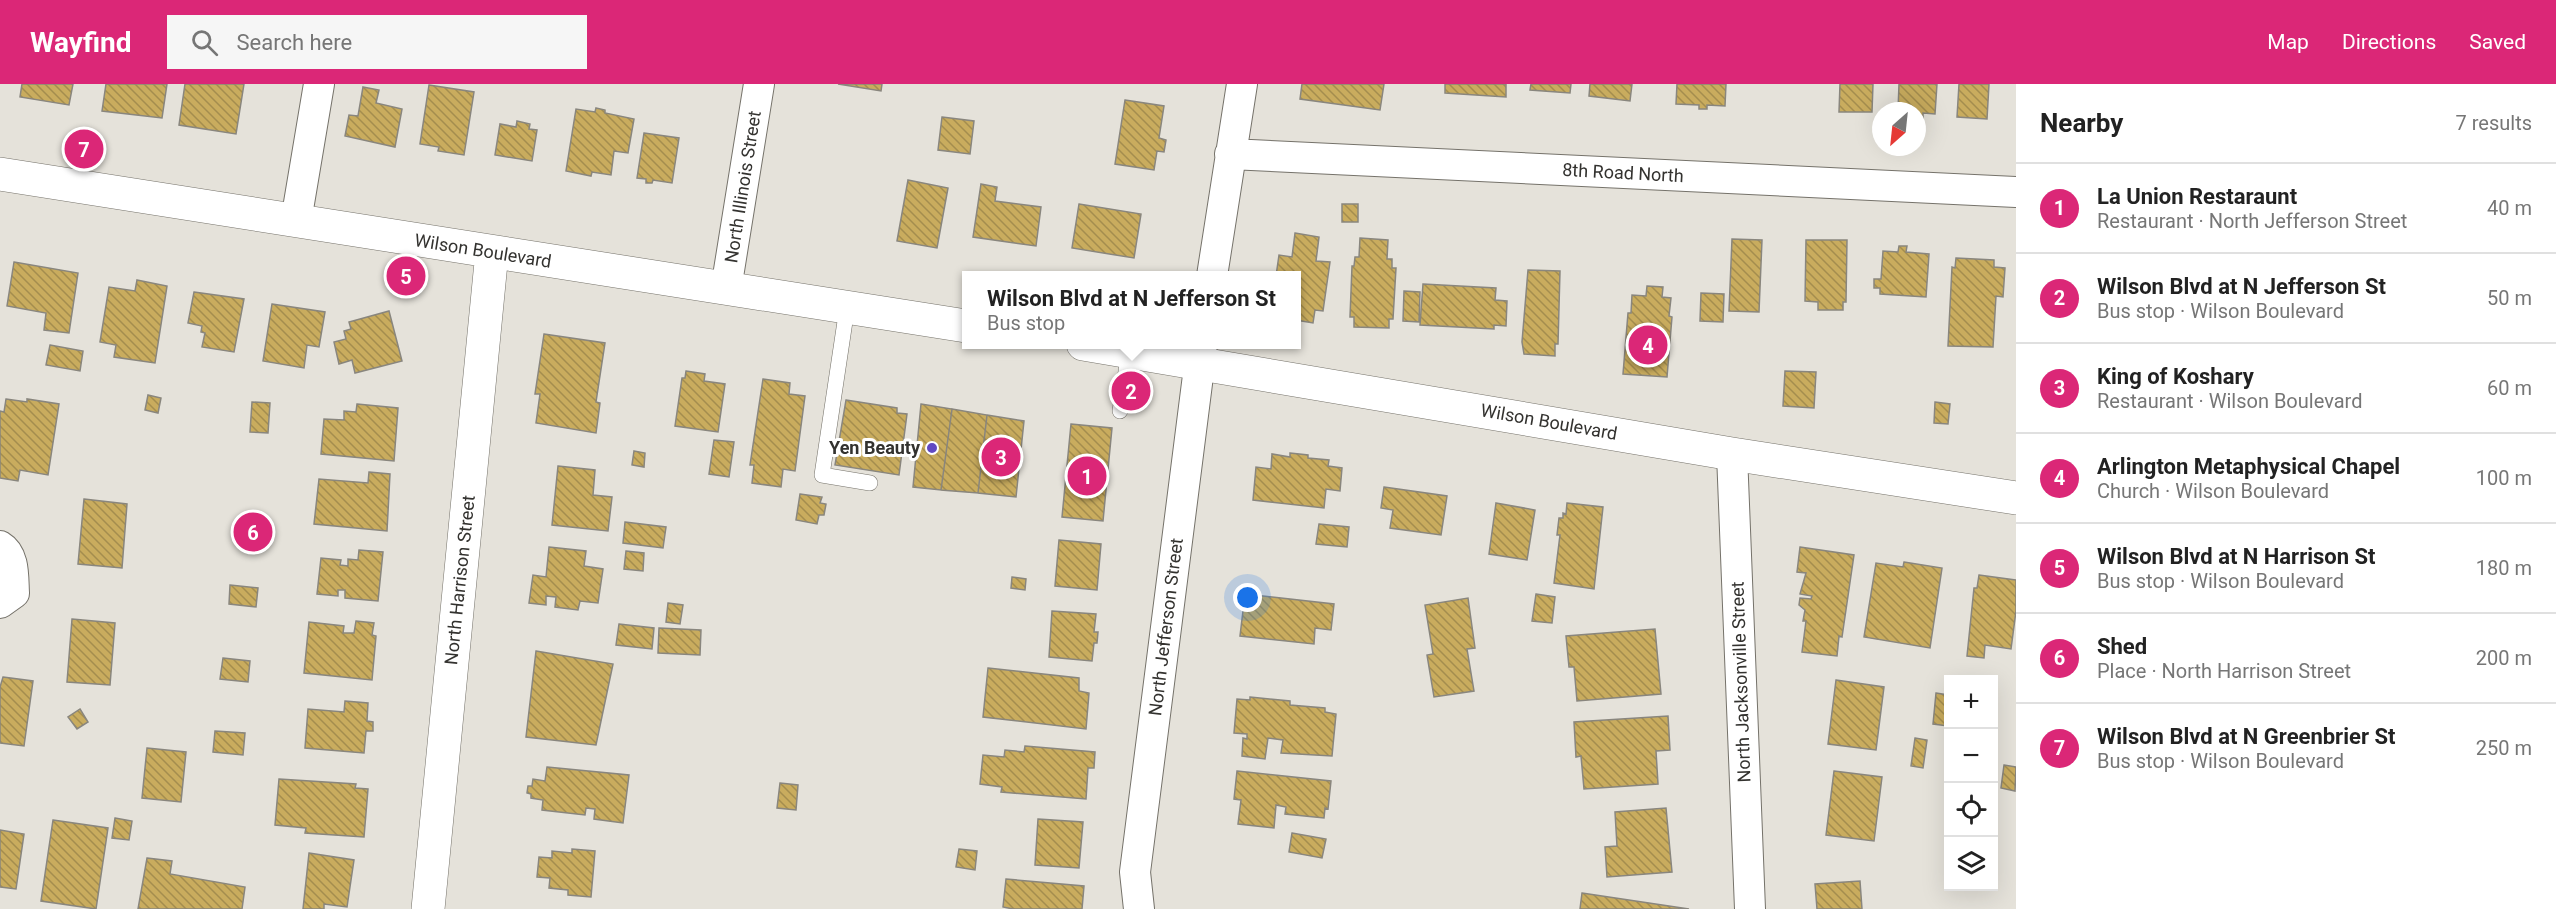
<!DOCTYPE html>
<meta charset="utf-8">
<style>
:root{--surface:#fff;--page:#f6f6f6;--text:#222;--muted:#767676;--line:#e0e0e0;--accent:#db2777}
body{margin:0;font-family:Roboto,sans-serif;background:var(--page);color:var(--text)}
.controls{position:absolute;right:18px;bottom:18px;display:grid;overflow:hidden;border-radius:0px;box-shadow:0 6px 24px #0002}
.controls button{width:54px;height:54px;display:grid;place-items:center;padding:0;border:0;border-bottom:2px solid var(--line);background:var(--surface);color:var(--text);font:30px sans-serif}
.compass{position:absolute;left:1872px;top:18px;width:54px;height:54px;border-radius:50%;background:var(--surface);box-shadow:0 6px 24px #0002;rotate:207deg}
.you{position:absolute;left:1248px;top:514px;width:21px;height:21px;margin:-15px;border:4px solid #fff;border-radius:50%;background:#1a73e8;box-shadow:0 0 0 9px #1a73e833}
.badge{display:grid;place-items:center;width:39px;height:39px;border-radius:50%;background:var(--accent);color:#fff;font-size:20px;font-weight:700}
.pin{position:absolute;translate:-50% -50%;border:3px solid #fff;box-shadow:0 2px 6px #0006}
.popup{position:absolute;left:962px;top:187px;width:339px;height:78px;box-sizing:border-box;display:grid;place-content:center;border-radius:0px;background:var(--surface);filter:drop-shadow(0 2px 4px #0005);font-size:20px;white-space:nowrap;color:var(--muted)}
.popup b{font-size:22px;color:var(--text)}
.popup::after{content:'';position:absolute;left:50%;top:100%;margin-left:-12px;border:12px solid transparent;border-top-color:var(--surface)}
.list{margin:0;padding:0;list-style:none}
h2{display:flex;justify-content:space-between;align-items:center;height:78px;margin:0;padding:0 24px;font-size:26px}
h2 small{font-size:20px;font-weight:400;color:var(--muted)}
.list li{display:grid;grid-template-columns:39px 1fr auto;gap:18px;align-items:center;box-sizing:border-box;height:90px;padding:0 24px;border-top:2px solid var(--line)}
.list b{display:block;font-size:22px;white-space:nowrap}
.list p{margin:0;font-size:20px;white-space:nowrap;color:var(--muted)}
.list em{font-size:20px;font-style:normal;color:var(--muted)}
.icon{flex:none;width:33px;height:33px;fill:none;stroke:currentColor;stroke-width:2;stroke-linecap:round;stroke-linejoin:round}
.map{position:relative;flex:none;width:2016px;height:825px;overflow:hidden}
header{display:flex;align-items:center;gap:36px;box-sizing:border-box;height:84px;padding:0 30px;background:var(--accent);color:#fff}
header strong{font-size:28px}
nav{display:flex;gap:33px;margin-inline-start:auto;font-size:21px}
.search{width:420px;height:54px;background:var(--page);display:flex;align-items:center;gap:15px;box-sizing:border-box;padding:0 21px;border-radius:0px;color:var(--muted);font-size:22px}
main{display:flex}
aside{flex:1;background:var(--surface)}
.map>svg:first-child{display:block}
.building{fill:url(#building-back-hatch);stroke:#89867e;stroke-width:1.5}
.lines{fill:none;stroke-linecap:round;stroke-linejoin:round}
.lane-casing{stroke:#75726a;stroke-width:16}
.street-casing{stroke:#75726a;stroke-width:32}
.secondary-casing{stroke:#75726a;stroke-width:34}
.lane{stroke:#fff;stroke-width:15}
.street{stroke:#fff;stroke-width:30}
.secondary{stroke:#fff;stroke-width:33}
.poi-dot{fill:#6149c2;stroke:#fff;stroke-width:2}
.labels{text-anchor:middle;stroke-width:6;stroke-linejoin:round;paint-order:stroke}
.street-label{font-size:18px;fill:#33322f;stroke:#fff}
.poi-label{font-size:18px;font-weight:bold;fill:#33322f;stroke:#fff;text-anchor:end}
</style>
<header>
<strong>Wayfind</strong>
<div class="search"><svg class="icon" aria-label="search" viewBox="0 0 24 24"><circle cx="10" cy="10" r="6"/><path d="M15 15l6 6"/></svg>Search here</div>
<nav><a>Map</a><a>Directions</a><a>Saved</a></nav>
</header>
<main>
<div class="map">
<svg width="2016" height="825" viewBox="0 0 2016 825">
<defs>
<pattern id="building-back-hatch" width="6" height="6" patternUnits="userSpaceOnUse" patternTransform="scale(1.5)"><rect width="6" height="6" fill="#c9ac5e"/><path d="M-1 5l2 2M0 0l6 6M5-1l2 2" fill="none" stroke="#a48d4e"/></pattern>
</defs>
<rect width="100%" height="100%" fill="#e5e2da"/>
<path class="building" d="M22,0H73L69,21L20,13Z
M106,0H167L162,34L102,27Z
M185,0H244L236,50L179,41Z
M838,0H882L881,7Z
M1302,0H1384L1380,26L1300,15Z
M1445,0H1506V13L1445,9Z
M1531,0H1571L1570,9L1530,6Z
M1590,0H1632L1630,17L1589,12Z
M1677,0H1726L1725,22L1707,21V25H1699V21L1676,20Z
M1840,0H1873L1872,28H1839Z
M1899,0H1937L1935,30L1923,29V38L1917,37V27H1898Z
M1959,0H1989L1987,35L1957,33Z
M429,1L474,8L464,71L438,67L439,63L420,60Z
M363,3L379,6L376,19L402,25L395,63L345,52L349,31L358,32Z
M1125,16L1164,22L1159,54L1166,56L1164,68L1157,67L1154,86L1115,80Z
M596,24L605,26V29L634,35L628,69L614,67L611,91L592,88L591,92L566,87L576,25L595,28Z
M942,33L974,37L970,70L938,66Z
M517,37L530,40L529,45L537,46L532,77L495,71L500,40L516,43Z
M644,49L679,54L672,99L653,96L652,99H646V95L637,94Z
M908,96L948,104L937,164L897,157Z
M981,100L997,103L995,117L1041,123L1036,162L973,153Z
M1079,120L1141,130L1134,174L1072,164Z
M1342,120H1358V138H1342Z
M1295,149L1319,153L1316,177L1330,178L1323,227L1315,226L1313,239L1296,236V192H1276L1279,171L1292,173Z
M1360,154L1388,156L1387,175H1392V184H1396L1393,235H1389V244L1354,243V233H1350L1352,182H1354L1355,173H1359Z
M1732,155L1762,156L1759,228L1729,227Z
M1806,156H1847L1846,218H1843V226H1818V218L1805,217Z
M1899,162H1907L1906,168L1929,170L1926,213L1880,210V204H1874V195H1881L1883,167L1898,168Z
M1956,174L1994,176V183L2005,184L2003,213L1996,212L1993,263L1948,262L1952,183L1955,184Z
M14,178L78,189L69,249L44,246L46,229L7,222Z
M1528,186L1560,187L1558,260H1555V272L1524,270L1522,258Z
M137,196L167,202L155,279L114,273L116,261L100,258L109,203L135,207Z
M1423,200L1496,204L1495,216L1507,217L1506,242L1494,241V245L1420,241Z
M1647,202L1663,203L1662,213L1671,214L1669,232L1672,233L1667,293L1623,290L1628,229H1631L1632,211L1646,212Z
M1404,207L1420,208L1419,238L1403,237Z
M194,208L244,215L234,268L202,263L205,249L201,248L202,242L188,239Z
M1701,209L1724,210L1723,238L1700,237Z
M272,220L325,228L319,263L307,261L304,284L263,277Z
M389,227L402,277L355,289L352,276L339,280L334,258L346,255L344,247L351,245L349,238Z
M544,250L605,259L596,318L600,319L596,349L536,339L540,310H535Z
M50,261L83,267L80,287L46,281Z
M686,287L705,290L704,297L725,300L718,348L675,342L682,294H685Z
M1785,287L1816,288L1814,324L1783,322Z
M763,295L790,299L789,310L805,312L795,387L783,385L781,403L752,399L754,381H750Z
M148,311L161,314L158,329L145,326Z
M6,315L27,318V315L59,320L48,391L20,386L18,397L0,394V327L4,328Z
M846,316L897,324V329L907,330L899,391L835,381Z
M252,318L270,319L268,349L250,348Z
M1935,318L1950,320L1948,340L1934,339Z
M357,320L398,324L394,377L321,370L324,335L344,336V327L356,328Z
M921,320L952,325L941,406L913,403Z
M952,325L987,331L978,409L941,406Z
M987,331L1024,337L1016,413L978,409Z
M1071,340L1112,344L1103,437L1062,433Z
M714,356L734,358L729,393L709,390Z
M634,367L645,369L644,383L632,381Z
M1290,369L1308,371V374L1329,376L1328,382L1342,384L1340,407L1326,405L1324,424L1253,416L1256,383L1271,385L1272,370L1290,373Z
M558,382L595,386L593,411L612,413L608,447L552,441Z
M369,388L390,390L387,447L314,440L319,395L368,399Z
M1384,403L1447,412L1441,451L1390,444L1393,426L1381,424Z
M800,410L822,413L820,419L826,420L824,431H819L817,440L796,436Z
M84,415L127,420L122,484L78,480Z
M1496,419L1535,426L1527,476L1489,470Z
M1567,419L1603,423L1594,505L1554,499L1560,451H1557L1559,434H1563V429L1566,430Z
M625,438L666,443L663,464L623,459Z
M242,439L266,441L265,456L240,454Z
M1319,440L1349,443L1347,463L1316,460Z
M1059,456L1101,460L1097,506L1055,502Z
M549,463L586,467L584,482L603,485L598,519L580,517L578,526L555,523L556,513L546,512V521L529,519L533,491L546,493Z
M1800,463L1854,471L1842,553L1839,552L1837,572L1802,568L1806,537H1803L1805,526L1799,521L1800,514L1811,515L1812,512L1800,510L1806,489L1797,488Z
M359,466L383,468L378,517L345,514V506H338V512L317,510L321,474L341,476L340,481L348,482V475L358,476Z
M626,467L644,469L643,487L624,485Z
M1904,478L1942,484L1930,564L1864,553L1876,479L1903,483Z
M1979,491L2016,496V527L2011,565L1985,561L1984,574L1967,572L1974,504H1977Z
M1012,493L1026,495L1025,506L1011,504Z
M230,501L258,504L256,523L229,520Z
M1245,510L1334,520L1331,546L1315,544L1314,560L1240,552Z
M1536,510L1555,513L1552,539L1532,537Z
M1468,514L1475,564L1467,565L1474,607L1434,613L1427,571L1433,570L1425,521Z
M668,519L683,521L680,540L666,538Z
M1052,527L1096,530L1094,548H1098L1097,559H1094L1092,577L1049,573Z
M72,535L115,539L110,601L67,598Z
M356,537L374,539L372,551L376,552L372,596L304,589L309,538L344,542L343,549H354Z
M619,540L654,544L652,565L616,561Z
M659,544L701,546L700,571L658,569Z
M1655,545L1661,610L1577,617L1574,583H1569L1566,552Z
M536,567L613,580L596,661L526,653Z
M223,574L250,577L248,598L220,595Z
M988,584L1079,594V607L1089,609L1086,645L983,633Z
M3,593L33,597L24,662L0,659V603Z
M1836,596L1884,603L1876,666L1828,660Z
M1936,609L1948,611V642L1933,640Z
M1250,613L1290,617V621L1325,624V628L1336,630L1332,672L1281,669L1283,656L1268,654L1265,675L1242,672L1243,654L1247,655V650L1234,649L1237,615L1250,616Z
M345,617L368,619L367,637L373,638V647H366L364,669L305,664L308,625L344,628Z
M80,625L88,638L77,645L68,633Z
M1668,632L1670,666L1656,667L1658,700L1584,705L1581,672L1576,673L1574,638Z
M215,647L245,649L243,671L213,668Z
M1915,654L1927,656L1923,684L1911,682Z
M1025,662L1095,668L1094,684H1088L1086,715L1001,708L1002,703L980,700L983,671L1004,673L1005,666L1024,668Z
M147,664L186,668L181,718L142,714Z
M2004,681L2016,683L2015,707L2001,704Z
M547,683L629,691L623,739L594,735L595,725L586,724L585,731L542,726L543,716L531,714V710L527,709L528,702H532L533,695L545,697Z
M1237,687L1331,697L1328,725L1325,724L1324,734L1285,730L1286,723L1276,721L1274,744L1238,740L1241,716L1234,715Z
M1834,687L1882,693L1874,757L1826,751Z
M279,695L356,700L355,704L368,705L364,753L305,749L306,744L275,741Z
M780,699L798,701L796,726L777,724Z
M1666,724L1672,788L1607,793L1605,763L1617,762L1615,728Z
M115,734L132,737L129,756L112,754Z
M1038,735L1083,738L1079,784L1035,781Z
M53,736L108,744L96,825L41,817Z
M0,746L24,750L16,805L0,803Z
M1292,749L1326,755L1322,774L1289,768Z
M572,765L595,767L591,813L568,811V806L549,804L550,794L537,793L539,773L552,774V767L572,769Z
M959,765L977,767L975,786L956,783Z
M309,769L354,776L347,823L324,820V825H303Z
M147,774L172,777L170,790L245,803L242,825H138Z
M1006,795L1084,802L1082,825H1013L1003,823Z
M1860,797L1862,825H1817L1815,800Z
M1582,809L1689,825H1580Z"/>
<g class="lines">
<defs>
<path id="lane" d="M847,224L822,391L870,399
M1120,327L1129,268"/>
<path id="street" d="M1230,70L2016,108
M296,137L319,0
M1212,192L1242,0
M726,205L759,0
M1732,370L1750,825
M0,462C15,471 13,493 14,509L0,519
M1139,825L1135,788L1202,260"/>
<path id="secondary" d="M0,90L966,242
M1083,260L1732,370L2016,414
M428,825L492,168"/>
</defs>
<use href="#lane" class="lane-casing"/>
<use href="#street" class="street-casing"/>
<use href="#secondary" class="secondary-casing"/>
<use href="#lane" class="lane"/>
<use href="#street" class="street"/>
<use href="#secondary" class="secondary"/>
</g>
<circle class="poi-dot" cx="932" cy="364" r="6"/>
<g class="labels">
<g class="street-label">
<text transform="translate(1623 89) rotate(3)" y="6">8th Road North</text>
<text transform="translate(743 103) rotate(-81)" y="6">North Illinois Street</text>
<text transform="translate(483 167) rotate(9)" y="6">Wilson Boulevard</text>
<text transform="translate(1549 338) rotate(10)" y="6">Wilson Boulevard</text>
<text transform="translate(460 496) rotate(-84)" y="6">North Harrison Street</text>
<text transform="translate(1166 543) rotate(-83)" y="6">North Jefferson Street</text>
<text transform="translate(1741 598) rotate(-92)" y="6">North Jacksonville Street</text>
</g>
<g class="poi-label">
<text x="920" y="370">Yen Beauty</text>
</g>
</g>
</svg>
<div class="controls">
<button>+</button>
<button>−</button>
<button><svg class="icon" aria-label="locate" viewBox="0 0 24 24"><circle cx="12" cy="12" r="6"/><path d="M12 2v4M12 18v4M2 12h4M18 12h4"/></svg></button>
<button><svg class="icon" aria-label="layers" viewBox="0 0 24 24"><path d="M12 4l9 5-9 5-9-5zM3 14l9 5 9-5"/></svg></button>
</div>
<svg class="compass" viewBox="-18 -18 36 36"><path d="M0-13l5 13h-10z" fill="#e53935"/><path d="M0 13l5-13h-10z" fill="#767676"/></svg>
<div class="you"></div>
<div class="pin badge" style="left:1087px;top:392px">1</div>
<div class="pin badge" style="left:1131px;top:307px">2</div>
<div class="popup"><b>Wilson Blvd at N Jefferson St</b>Bus stop</div>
<div class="pin badge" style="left:1001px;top:373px">3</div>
<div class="pin badge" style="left:1648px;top:261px">4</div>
<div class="pin badge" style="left:406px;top:192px">5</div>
<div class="pin badge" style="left:253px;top:448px">6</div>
<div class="pin badge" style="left:84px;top:65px">7</div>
</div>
<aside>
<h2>Nearby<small>7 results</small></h2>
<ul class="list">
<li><span class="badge">1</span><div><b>La Union Restaraunt</b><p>Restaurant · North Jefferson Street</p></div><em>40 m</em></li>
<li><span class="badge">2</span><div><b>Wilson Blvd at N Jefferson St</b><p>Bus stop · Wilson Boulevard</p></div><em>50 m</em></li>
<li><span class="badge">3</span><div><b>King of Koshary</b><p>Restaurant · Wilson Boulevard</p></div><em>60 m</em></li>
<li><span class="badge">4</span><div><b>Arlington Metaphysical Chapel</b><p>Church · Wilson Boulevard</p></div><em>100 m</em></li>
<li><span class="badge">5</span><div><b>Wilson Blvd at N Harrison St</b><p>Bus stop · Wilson Boulevard</p></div><em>180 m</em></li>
<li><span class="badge">6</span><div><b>Shed</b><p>Place · North Harrison Street</p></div><em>200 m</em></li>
<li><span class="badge">7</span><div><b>Wilson Blvd at N Greenbrier St</b><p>Bus stop · Wilson Boulevard</p></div><em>250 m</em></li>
</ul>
</aside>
</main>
